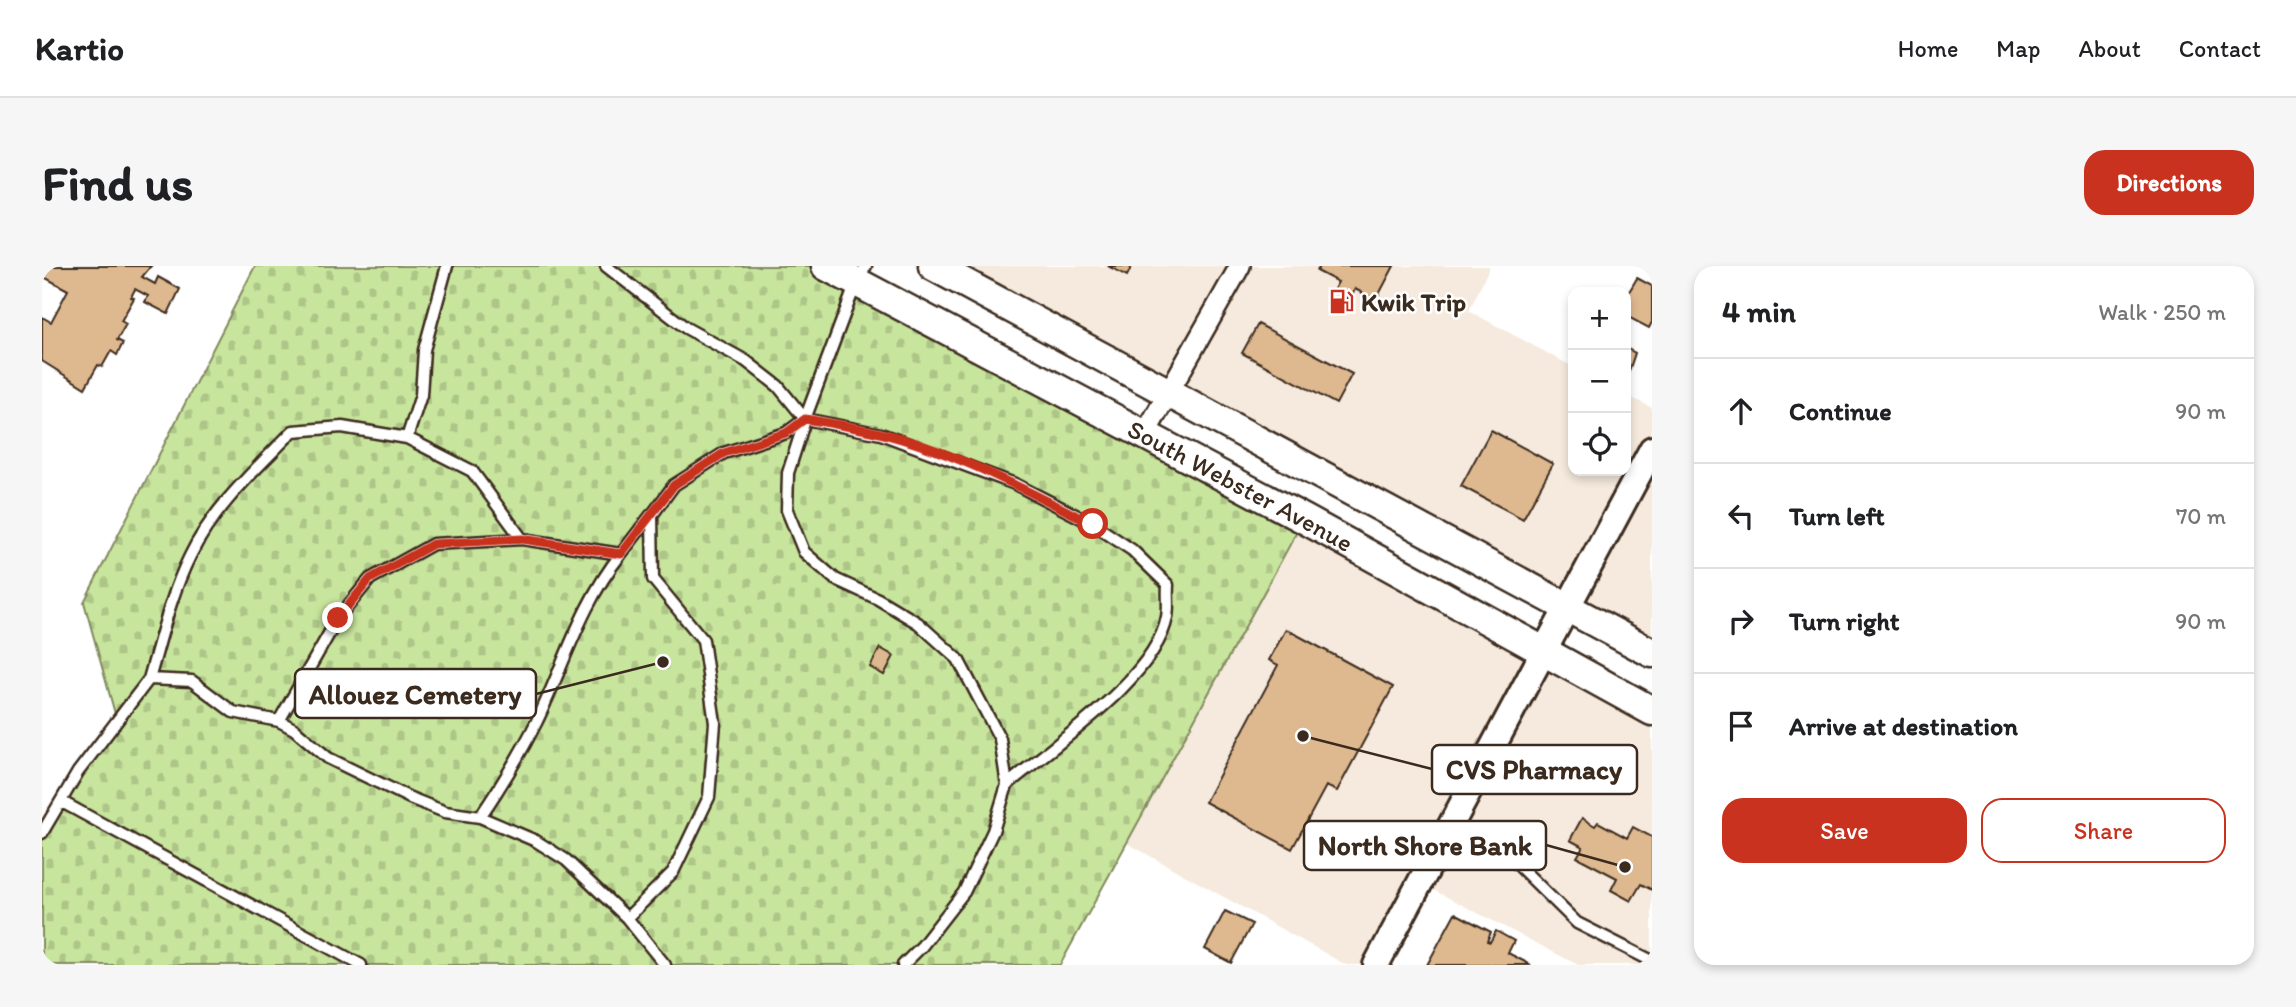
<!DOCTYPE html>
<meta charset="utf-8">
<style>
:root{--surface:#fff;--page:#f6f6f6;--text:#202124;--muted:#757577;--line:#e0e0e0;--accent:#c8321e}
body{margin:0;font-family:Itim,sans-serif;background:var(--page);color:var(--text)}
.controls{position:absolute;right:21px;top:21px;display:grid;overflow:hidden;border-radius:14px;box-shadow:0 4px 10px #0003}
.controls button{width:63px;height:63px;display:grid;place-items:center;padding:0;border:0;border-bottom:2px solid var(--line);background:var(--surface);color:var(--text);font:35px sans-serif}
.stop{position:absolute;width:21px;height:21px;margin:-16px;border:5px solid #c8321e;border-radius:50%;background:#fff}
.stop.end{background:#c8321e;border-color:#fff;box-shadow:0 2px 7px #0008}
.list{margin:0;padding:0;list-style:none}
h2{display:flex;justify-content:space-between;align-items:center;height:91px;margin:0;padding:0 28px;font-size:30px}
h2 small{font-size:23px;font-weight:400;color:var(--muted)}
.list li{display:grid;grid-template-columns:46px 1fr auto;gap:21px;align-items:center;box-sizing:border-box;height:105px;padding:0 28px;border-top:2px solid var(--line)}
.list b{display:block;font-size:26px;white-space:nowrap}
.list em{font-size:23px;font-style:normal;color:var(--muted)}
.actions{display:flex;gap:14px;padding:21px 28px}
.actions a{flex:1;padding:16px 0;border:2px solid var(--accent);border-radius:21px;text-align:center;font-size:24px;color:var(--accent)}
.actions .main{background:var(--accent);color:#fff}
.icon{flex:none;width:38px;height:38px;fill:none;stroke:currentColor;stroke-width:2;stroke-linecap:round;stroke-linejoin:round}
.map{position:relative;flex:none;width:1610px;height:699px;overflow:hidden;border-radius:21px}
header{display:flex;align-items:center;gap:42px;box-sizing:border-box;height:98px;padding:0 35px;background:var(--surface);border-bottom:2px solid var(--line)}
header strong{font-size:33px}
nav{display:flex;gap:38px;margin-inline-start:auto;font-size:24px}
.intro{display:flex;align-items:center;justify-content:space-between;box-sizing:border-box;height:168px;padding:0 42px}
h1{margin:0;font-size:49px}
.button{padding:18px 32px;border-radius:21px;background:var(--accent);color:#fff;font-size:24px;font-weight:700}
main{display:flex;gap:42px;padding:0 42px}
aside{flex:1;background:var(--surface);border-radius:21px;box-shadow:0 4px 10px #0003}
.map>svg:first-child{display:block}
.built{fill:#f5eadd}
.cemetery{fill:url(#cemetery-stones);stroke:#82885e;stroke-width:2}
.building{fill:#deb88f;stroke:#3b2a1e;stroke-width:2}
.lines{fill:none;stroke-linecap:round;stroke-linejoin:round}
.service-casing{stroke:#3b2a1e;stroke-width:15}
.minor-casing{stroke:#3b2a1e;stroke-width:24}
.tertiary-casing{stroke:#3b2a1e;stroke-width:30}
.secondary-casing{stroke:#3b2a1e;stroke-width:33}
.service{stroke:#fff;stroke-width:10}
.minor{stroke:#fff;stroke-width:19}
.tertiary{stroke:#fff;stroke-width:24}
.secondary{stroke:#fff;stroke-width:28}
.route{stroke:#c8321e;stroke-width:9}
.labels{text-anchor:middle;stroke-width:5;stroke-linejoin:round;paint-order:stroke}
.poi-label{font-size:26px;font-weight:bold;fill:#3b2a1e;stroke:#fff;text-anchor:start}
.street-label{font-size:26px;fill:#3b2a1e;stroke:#fff}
.leader{fill:none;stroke:#3b2a1e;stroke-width:2.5}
.callout-dot{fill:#3b2a1e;stroke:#fff;stroke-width:2.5}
.callout{fill:#fff;stroke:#3b2a1e;stroke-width:2.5}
.callout-label{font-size:28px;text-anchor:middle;font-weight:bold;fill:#3b2a1e}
</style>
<header>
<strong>Kartio</strong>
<nav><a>Home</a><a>Map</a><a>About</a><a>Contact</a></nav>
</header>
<div class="intro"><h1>Find us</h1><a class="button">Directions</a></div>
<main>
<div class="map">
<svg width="1610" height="699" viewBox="0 0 1610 699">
<defs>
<pattern id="cemetery-stones" width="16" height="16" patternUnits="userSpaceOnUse" patternTransform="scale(1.75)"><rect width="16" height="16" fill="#c8e59d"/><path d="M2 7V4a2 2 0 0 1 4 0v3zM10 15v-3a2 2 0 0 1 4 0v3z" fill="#adc587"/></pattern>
</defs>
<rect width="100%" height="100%" fill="#fff"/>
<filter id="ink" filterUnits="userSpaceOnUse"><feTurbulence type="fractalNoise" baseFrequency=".0143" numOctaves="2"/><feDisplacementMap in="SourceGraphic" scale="14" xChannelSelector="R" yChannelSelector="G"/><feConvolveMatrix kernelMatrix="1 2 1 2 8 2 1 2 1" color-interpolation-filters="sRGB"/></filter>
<g filter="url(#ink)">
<path class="built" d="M891,0H1448L1427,45L1531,101V205H1584V129L1610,142V387Z
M1262,253L1610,445V699H1536L1378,617L1334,699H1304L1085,577Z"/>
<path class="cemetery" d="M213,0H784L1262,253L1018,699H0V567L75,455L42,336Z"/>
<path class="building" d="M0,0H109L100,11L113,18L116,11L138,23L126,48L103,36L106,30L93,23L89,31L92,32L79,55L84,58L75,74L81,77L75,89L69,85L60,101L56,99L43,122L0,95V51L9,56L26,24L0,10Z
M1066,0H1090L1085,10Z
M1278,0H1352L1334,34L1313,23L1308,34L1291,25L1296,16L1275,5Z
M1595,12L1610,20V56L1607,62L1584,50V31Z
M1216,58L1310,108L1294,138L1200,87Z
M1584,82L1593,87L1586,108L1584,106Z
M1449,164L1511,198L1481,253L1419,220Z
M1244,363L1351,421L1295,525L1284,520L1250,583L1163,536L1236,399L1227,394Z
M838,382L852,390L842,409L828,401Z
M1540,552L1553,560L1556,556L1585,572L1591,561L1610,571V624L1599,618L1589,635L1569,624L1575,612L1535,591L1541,581L1528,574Z
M1183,645L1210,658L1189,697L1163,683Z
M1413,647L1449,666L1445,675L1448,676L1454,665L1472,675L1466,687L1489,699H1385Z"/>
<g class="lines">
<defs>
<path id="service" d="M564,0L644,62L704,95L736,120L763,153L839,168L973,218L1051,258L1090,284L1126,319C1125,329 1127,341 1125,351C1114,412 1011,479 965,519
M763,154L746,207L745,244L762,286L793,313L836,333L876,357L916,393L958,473L965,519L951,565L922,626L880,680L861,699
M365,172L430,205L480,273
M107,413C119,372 129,328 148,290C171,242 214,203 251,165L300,161L365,172L379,129L382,84L405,0
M237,455L296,352L328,313L391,278L480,273L579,288L609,249
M20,536L319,699
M438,551C459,520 478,489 495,455C522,399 539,338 579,288
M1409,561L1472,595L1535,657L1610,695
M0,567L36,506L107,413L150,415L191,446L237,455L252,463L286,492L368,532L403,546L438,551L494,575L524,594L585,652L623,699
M585,652L631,606L667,531L673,457L661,374L611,313L610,249L632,219L682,187L744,167L763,153L814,17L824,0"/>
<path id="minor" d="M1103,168L1198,0"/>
<path id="tertiary" d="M1334,699L1610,183"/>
<g id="secondary">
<path id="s1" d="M784,0L1262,253L1610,445"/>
<path d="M891,0L1610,387"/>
</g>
</defs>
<use href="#service" class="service-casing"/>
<use href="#minor" class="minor-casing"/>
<use href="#tertiary" class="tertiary-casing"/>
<use href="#secondary" class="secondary-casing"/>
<use href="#service" class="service"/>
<use href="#minor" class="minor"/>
<use href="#tertiary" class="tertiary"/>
<use href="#secondary" class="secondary"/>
</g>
</g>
<g class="lines" filter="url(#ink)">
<path class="route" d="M296,352L328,313L391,278L480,273L579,288L632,219L682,187L744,167L763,153C788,157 813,161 838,167C912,185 983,224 1051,258"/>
</g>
<defs>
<symbol id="fuel-bare" viewBox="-9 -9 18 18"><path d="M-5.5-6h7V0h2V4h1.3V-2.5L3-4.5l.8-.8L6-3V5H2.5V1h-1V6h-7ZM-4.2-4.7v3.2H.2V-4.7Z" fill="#c8321e" stroke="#fff" stroke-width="2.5" paint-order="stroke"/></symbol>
</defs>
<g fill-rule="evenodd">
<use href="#fuel-bare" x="1282" y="18" width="35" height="35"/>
</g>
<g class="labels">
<g class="poi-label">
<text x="1319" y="45">Kwik Trip</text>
</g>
<g class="street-label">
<text dy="9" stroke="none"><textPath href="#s1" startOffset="469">South Webster Avenue</textPath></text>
</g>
</g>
<path class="leader" d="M621 396L494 428M1261 470L1390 503M1583 601L1504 579"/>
<g class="callout-dot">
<circle cx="621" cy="396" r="7"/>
<circle cx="1261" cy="470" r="7"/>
<circle cx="1583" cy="601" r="7"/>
</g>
<g class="callout">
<rect x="253" y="403" width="241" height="49" rx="7"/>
<rect x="1390" y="479" width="205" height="49" rx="7"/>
<rect x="1262" y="555" width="242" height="49" rx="7"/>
</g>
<g class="callout-label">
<text x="373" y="438">Allouez Cemetery</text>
<text x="1492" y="513">CVS Pharmacy</text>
<text x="1383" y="589">North Shore Bank</text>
</g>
</svg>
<div class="controls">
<button>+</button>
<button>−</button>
<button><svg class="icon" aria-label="locate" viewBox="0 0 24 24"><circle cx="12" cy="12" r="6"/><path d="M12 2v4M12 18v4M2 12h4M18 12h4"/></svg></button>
</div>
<div class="stop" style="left:1051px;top:258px"></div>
<div class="stop end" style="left:296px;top:352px"></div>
</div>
<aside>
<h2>4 min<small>Walk · 250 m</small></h2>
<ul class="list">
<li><svg class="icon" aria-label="ahead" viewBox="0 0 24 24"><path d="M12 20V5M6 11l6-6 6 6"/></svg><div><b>Continue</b></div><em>90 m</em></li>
<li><svg class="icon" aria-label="left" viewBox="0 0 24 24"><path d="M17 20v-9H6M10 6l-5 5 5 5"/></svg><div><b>Turn left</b></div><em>70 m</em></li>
<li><svg class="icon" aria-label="right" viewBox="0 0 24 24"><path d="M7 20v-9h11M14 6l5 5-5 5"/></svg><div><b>Turn right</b></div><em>90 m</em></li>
<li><svg class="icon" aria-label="arrive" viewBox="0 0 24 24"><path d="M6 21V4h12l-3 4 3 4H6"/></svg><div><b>Arrive at destination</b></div></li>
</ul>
<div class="actions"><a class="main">Save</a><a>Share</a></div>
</aside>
</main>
